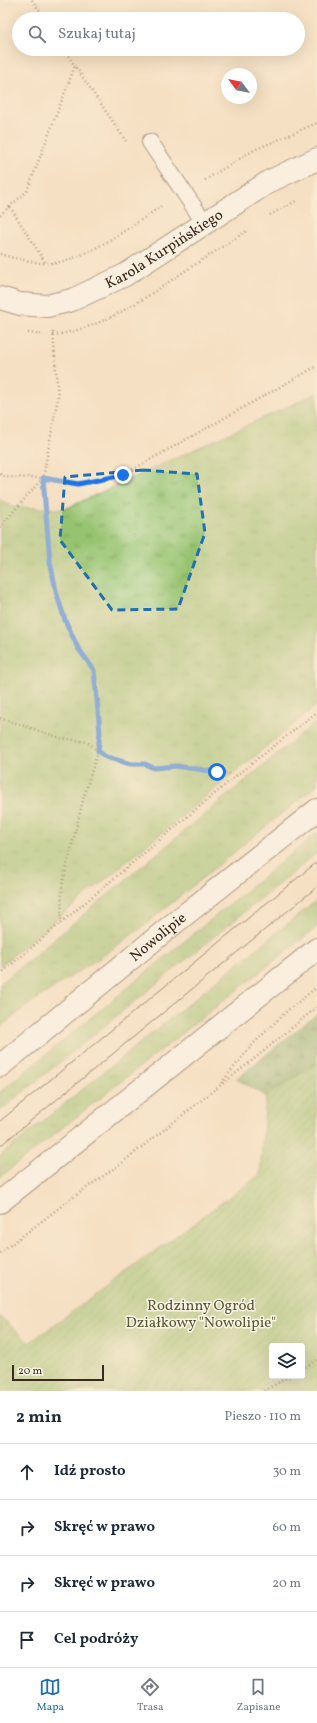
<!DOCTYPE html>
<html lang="pl">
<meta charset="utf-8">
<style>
:root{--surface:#fff;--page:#f6f6f7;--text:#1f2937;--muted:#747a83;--line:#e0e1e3;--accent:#1f6fb2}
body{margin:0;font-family:Vollkorn,serif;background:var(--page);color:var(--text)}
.controls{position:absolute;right:12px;bottom:12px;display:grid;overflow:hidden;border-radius:4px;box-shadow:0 4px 16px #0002}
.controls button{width:36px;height:36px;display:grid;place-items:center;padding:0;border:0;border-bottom:1px solid var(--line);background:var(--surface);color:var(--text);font:20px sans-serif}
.compass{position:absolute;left:221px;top:68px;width:36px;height:36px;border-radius:50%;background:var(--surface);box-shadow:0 4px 16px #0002;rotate:302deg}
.scale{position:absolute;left:12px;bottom:10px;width:92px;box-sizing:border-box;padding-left:4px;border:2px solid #3b2a1e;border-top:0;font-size:11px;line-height:14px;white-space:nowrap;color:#3b2a1e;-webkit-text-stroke:3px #fcf5e5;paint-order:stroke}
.stop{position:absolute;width:12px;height:12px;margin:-9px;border:3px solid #1a73e8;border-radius:50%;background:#fff}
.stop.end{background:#1a73e8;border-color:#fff;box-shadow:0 1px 4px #0008}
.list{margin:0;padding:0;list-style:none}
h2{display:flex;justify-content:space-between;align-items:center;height:52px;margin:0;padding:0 16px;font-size:17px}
h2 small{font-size:13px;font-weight:400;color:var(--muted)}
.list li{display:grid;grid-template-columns:26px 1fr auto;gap:12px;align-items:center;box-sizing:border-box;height:56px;padding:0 16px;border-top:1px solid var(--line)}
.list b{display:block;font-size:15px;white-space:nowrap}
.list em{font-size:13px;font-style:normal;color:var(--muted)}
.icon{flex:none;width:22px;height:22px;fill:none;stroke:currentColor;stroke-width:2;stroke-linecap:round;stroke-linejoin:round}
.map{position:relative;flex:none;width:317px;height:1391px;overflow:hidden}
.search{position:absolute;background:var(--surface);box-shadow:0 4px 16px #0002;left:12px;right:12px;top:12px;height:44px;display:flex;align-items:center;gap:10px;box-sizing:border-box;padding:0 14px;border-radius:22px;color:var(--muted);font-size:15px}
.sheet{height:276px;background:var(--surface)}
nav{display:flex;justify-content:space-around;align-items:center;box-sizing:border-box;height:56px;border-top:1px solid var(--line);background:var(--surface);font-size:11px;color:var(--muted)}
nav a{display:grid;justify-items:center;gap:2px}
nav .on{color:var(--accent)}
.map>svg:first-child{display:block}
.grass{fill:url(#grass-tufts);stroke:#687647}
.forest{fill:url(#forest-firs);stroke:#5a6a40}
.garden{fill:url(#garden-furrows);stroke:#687647;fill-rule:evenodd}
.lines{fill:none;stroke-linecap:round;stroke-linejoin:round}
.lane-casing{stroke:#574537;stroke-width:18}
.street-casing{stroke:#574537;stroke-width:24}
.secondary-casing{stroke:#574537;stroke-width:24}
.path{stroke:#574537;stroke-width:2.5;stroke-dasharray:1 3;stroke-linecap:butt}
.lane{stroke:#fff;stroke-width:16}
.street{stroke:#fff;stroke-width:22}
.secondary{stroke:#fff;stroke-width:22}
.tram{stroke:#3b2a1e;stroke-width:1}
.route{stroke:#1a73e8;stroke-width:5}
.marked{fill:none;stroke:#1f6fb2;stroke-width:3;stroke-dasharray:8 5;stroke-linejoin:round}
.labels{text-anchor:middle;stroke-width:3;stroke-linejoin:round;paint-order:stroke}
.street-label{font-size:15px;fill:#3b2a1e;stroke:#fcf5e5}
.park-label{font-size:15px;fill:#565837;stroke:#fcf5e5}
</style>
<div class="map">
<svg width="317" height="1391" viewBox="0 0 317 1391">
<defs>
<pattern id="grass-tufts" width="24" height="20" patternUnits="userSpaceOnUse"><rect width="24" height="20" fill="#96c370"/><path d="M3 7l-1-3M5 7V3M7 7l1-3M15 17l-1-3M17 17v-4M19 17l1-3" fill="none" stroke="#7c9f5b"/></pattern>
<pattern id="forest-firs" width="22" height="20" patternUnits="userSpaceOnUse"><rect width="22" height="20" fill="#78a962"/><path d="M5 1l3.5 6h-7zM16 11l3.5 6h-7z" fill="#648a50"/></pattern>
<pattern id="garden-furrows" width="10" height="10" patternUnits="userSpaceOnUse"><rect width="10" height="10" fill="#96c370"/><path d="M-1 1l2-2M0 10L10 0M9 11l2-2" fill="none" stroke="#7c9f5b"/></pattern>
</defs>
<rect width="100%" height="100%" fill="#fcf5e5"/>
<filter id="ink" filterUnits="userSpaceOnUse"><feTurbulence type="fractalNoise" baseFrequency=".025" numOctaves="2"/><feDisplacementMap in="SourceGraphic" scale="8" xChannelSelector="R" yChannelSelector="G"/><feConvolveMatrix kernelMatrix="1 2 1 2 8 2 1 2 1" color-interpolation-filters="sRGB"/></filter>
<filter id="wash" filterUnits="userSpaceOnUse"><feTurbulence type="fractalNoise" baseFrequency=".012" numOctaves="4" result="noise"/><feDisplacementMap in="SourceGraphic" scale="16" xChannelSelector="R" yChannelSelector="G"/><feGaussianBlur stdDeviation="0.9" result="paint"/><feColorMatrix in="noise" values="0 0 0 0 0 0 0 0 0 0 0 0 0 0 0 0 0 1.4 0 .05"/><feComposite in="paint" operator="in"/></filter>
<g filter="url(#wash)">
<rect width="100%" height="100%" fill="#f5e0c3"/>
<path class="grass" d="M317,393V705L0,966V499L13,507L65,509Z
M317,721V785L142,927L107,953L32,1002L0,1027V984Z
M317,833V853L0,1111V1092Z
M317,900V927L0,1177V1156Z"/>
<path class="forest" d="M317,1014V1063L266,1096L236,1079Z"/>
<path class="garden" d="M317,1063V1391H0V1316L29,1343L260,1175L266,1096ZM272,1346H302V1376H272Z"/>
</g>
<g filter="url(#ink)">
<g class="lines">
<defs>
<path id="lane" d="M150,142L204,222"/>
<g id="street">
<path id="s1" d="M0,298L20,304L47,306L72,300L125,275L270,181L317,159"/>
</g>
<g id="secondary">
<path id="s2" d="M0,1066L167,929L317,810"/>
<path d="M0,1202L317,949"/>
</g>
</defs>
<use href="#lane" class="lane-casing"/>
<use href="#street" class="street-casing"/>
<use href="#secondary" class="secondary-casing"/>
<path class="path" d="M32,0L45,19
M64,49L75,66
M205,180L254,150L317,123
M10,207L45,262
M0,215L27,191L75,66L126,141
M270,215L296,201
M0,254C13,258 42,265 55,263C93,256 131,226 163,205
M53,332L58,397L43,478L50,563L57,595L65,620L78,648L94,670L97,686L100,731L98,751L84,796L62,886L61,924
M28,333L44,335
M53,335C100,329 138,303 176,277C200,261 224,246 248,230
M0,474L8,477L43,478L78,484L123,475L317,366
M0,527L42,479
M0,718L61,738L87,742L106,757L122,762L131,764H145L154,768L176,766L237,775
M0,974L237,775L317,712
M221,1083L254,1043L287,1011L317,987
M0,1253L72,1198L119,1165L249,1063L317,1007
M302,1369L317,1360
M264,1391L290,1376"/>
<use href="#lane" class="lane"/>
<use href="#street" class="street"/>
<use href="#secondary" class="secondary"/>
<path class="tram" d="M0,1121L317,862
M0,1146L317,887"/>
</g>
</g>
<g class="lines" filter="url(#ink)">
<path class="route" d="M123,475L78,484L43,478L50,562L57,595L65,620L78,648L94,670L100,732L98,751L106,757L131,764H145L154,768L176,766L217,772"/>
</g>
<path d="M0 0H317V1391H0ZM143,470L197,474L205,533L178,609L112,610L60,540L65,477Z" fill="#f5e0c3" fill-opacity=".55" fill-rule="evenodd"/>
<path class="marked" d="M143,470L197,474L205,533L178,609L112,610L60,540L65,477Z"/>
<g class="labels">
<g class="street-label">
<text dy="5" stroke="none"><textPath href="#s1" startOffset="179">Karola Kurpińskiego</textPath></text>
<text dy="5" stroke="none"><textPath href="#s2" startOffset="204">Nowolipie</textPath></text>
</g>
<g class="park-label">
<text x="201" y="1310">Rodzinny Ogród<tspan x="201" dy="17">Działkowy "Nowolipie"</tspan></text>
</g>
</g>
</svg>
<div class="controls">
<button><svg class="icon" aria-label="layers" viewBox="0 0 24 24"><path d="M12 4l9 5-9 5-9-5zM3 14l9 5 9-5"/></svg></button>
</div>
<svg class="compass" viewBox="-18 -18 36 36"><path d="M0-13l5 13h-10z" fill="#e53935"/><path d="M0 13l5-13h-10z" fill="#747a83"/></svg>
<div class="scale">20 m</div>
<div class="stop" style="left:217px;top:772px"></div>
<div class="stop end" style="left:123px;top:475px"></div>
<div class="search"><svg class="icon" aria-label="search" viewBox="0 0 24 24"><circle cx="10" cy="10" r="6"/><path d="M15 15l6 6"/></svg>Szukaj tutaj</div>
</div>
<section class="sheet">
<h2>2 min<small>Pieszo · 110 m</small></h2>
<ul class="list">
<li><svg class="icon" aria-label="ahead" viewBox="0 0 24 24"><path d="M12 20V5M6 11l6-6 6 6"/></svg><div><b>Idź prosto</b></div><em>30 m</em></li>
<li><svg class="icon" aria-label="right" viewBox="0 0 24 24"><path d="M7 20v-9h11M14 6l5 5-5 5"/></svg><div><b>Skręć w prawo</b></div><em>60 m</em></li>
<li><svg class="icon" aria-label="right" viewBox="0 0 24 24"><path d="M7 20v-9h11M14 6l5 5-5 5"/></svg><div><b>Skręć w prawo</b></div><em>20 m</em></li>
<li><svg class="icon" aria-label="arrive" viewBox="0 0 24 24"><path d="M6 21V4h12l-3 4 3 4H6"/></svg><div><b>Cel podróży</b></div></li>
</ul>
</section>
<nav>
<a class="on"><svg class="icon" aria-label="map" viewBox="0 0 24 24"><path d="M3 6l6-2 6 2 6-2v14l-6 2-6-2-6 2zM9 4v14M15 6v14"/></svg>Mapa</a>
<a><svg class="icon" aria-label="directions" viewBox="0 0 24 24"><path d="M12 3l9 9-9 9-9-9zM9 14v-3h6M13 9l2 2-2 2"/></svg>Trasa</a>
<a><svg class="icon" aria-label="saved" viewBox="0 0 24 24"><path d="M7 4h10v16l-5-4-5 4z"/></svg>Zapisane</a>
</nav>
